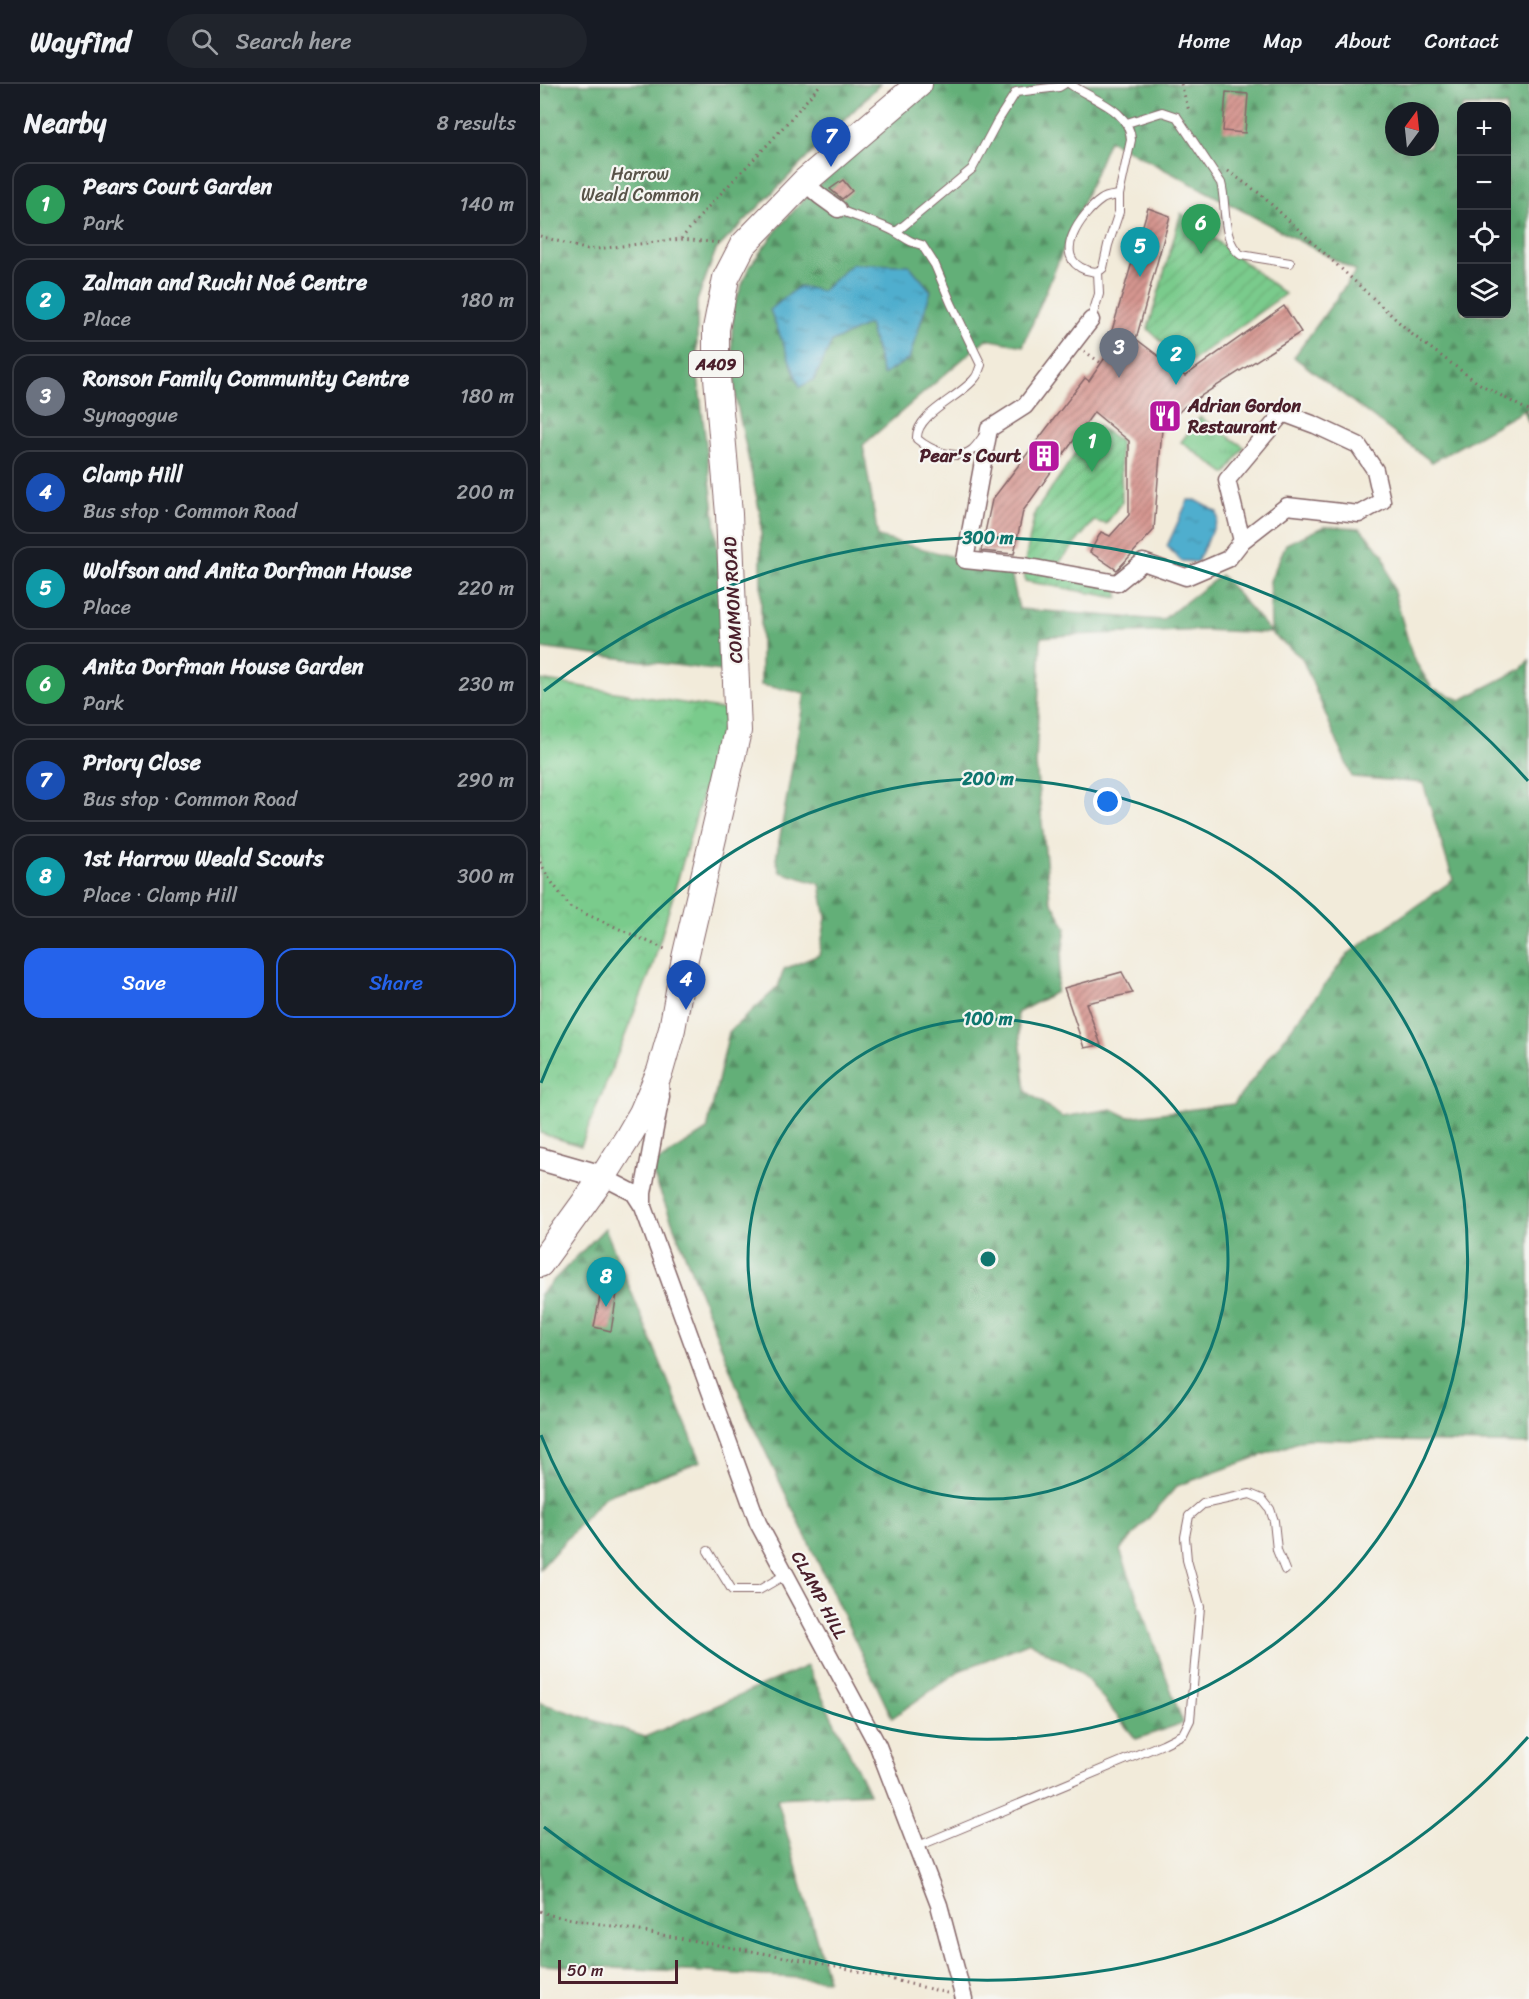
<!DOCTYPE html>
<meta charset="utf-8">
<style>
:root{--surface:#171b24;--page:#20242c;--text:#f1f3f6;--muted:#9ea1a6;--line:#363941;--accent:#2563eb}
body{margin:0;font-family:Sriracha,sans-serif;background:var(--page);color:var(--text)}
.controls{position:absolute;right:18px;top:18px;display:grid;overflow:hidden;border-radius:12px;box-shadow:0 6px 24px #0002}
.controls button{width:54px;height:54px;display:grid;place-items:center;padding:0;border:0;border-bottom:2px solid var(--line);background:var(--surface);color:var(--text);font:30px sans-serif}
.compass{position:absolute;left:845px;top:18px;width:54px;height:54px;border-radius:50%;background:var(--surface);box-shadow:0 6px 24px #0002;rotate:15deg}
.scale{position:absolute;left:18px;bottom:15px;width:120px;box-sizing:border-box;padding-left:6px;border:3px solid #4a1f2b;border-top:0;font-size:16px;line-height:21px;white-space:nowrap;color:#4a1f2b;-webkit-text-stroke:4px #f6f6f2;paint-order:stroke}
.you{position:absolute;left:568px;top:718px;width:21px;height:21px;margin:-15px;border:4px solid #fff;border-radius:50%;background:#1a73e8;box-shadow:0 0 0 9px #1a73e833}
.badge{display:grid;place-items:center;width:39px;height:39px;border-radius:50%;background:var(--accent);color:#fff;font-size:20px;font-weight:700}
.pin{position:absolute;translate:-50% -50px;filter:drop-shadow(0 2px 3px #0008)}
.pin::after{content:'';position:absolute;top:32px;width:21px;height:18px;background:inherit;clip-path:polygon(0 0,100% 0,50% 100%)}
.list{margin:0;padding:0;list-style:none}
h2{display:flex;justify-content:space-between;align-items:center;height:78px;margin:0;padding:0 24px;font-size:26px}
h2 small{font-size:20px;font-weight:400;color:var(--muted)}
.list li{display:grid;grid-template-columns:39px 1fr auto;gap:18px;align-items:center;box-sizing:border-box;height:84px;margin:0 12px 12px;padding:0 12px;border:2px solid var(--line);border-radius:18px}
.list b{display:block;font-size:22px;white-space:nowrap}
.list p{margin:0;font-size:20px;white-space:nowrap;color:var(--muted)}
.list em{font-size:20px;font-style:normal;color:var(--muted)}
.actions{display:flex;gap:12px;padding:18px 24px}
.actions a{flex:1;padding:14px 0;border:2px solid var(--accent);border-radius:18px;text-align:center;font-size:21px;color:var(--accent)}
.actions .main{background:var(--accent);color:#fff}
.icon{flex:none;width:33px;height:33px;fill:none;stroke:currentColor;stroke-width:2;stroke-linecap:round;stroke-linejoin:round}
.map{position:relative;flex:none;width:989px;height:1915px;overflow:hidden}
header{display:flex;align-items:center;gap:36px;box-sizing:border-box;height:84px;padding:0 30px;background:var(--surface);border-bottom:2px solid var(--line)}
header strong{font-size:28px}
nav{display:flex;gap:33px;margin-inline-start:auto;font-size:21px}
.search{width:420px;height:54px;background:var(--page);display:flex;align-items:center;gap:15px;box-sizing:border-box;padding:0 21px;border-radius:33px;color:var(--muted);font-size:22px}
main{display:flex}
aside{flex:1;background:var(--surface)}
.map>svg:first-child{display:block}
.grass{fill:url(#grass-tufts);stroke:#62755c;stroke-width:1.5}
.forest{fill:url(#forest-firs);stroke:#566752;stroke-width:1.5;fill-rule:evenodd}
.park{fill:url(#park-crowns);stroke:#62755c;stroke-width:1.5}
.garden{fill:url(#garden-furrows);stroke:#62755c;stroke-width:1.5}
.water{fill:url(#water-ripples);stroke:#4d667c;stroke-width:1.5}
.building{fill:url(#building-hatch)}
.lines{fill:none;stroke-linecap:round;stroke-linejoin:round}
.lane-casing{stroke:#856668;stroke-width:10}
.street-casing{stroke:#856668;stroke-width:19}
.secondary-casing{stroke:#856668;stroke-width:25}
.primary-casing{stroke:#856668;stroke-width:28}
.path{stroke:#856668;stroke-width:3;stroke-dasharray:1.5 4.5;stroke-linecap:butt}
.lane{stroke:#fff;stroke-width:8}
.street{stroke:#fff;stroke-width:16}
.secondary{stroke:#fff;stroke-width:22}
.primary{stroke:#fff;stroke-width:26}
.ring{fill:none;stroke:#0f766e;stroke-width:3}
.labels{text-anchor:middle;stroke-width:4.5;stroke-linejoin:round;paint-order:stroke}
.shield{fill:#f6f6f2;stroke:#7e6067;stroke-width:1.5}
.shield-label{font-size:16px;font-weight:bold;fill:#4a1f2b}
.park-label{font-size:18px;fill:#585348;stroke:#f6f6f2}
.poi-label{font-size:18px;font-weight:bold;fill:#4a1f2b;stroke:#f6f6f2;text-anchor:start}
.street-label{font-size:18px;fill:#4a1f2b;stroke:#f6f6f2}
.centre{fill:#0f766e;stroke:#f6f6f2;stroke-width:3}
.ring-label{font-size:18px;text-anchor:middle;font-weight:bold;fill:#0f766e;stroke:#f6f6f2;stroke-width:4.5;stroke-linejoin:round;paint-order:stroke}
</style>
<header>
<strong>Wayfind</strong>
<div class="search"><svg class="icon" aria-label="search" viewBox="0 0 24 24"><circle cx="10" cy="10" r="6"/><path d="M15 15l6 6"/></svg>Search here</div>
<nav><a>Home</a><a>Map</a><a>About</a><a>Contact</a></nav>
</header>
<main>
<aside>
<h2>Nearby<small>8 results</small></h2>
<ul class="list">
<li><span class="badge" style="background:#2e9e5b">1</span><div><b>Pears Court Garden</b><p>Park</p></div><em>140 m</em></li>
<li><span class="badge" style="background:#0f9aa8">2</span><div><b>Zalman and Ruchi Noé Centre</b><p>Place</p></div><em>180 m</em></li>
<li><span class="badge" style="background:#6b7280">3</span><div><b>Ronson Family Community Centre</b><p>Synagogue</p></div><em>180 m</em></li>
<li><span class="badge" style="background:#1a4fb4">4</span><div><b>Clamp Hill</b><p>Bus stop · Common Road</p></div><em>200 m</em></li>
<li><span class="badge" style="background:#0f9aa8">5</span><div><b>Wolfson and Anita Dorfman House</b><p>Place</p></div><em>220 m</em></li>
<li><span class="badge" style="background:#2e9e5b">6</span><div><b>Anita Dorfman House Garden</b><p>Park</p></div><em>230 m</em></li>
<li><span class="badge" style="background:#1a4fb4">7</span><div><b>Priory Close</b><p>Bus stop · Common Road</p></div><em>290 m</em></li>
<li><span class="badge" style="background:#0f9aa8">8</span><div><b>1st Harrow Weald Scouts</b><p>Place · Clamp Hill</p></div><em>300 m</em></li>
</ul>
<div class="actions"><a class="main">Save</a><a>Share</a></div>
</aside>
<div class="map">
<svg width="989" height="1915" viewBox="0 0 989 1915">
<defs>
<pattern id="grass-tufts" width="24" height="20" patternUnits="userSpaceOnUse" patternTransform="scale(1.5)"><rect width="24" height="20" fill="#7acb8c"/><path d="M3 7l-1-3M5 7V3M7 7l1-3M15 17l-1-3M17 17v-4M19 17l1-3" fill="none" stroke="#6bae79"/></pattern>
<pattern id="forest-firs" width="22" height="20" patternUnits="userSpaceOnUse" patternTransform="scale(1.5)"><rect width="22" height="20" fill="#63af78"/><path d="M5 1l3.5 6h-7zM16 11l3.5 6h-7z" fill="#548e63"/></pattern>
<pattern id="park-crowns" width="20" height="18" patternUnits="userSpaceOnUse" patternTransform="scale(1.5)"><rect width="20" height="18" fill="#7acb8c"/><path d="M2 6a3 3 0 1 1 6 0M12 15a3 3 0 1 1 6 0" fill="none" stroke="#6bae79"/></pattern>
<pattern id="garden-furrows" width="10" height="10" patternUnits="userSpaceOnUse" patternTransform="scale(1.5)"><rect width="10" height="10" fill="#7acb8c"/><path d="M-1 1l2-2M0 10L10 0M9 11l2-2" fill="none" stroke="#6bae79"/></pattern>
<pattern id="water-ripples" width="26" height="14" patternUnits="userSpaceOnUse" patternTransform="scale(1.5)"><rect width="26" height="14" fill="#50aece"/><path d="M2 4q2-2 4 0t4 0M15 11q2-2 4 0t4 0" fill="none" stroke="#448da7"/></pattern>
<pattern id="building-hatch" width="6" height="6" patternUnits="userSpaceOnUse" patternTransform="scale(1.5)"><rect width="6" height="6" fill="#d59690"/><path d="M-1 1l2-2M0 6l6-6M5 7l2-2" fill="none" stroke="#af7a76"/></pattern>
</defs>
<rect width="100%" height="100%" fill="#f6f6f2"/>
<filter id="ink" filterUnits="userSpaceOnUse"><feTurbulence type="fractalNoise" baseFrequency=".0167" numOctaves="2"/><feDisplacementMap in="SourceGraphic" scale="12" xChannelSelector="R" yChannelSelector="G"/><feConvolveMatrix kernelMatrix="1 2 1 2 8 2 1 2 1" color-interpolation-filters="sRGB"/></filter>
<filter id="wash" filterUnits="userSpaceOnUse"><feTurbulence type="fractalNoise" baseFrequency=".008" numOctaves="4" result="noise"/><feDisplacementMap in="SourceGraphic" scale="24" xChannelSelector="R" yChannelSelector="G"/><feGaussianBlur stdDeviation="1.35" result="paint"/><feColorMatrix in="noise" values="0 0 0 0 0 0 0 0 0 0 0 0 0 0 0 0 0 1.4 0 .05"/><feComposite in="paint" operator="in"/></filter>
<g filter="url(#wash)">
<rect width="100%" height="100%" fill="#f2ebda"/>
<path class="grass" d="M660,333L704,363L686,390L641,358Z"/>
<path class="forest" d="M0,0H340L176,166L157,217V284L175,437L189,588L0,564Z
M385,0H989V324L985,326L989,330V340L984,326L892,378L754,273L816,187L569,56L483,262L446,255L323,361L338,453L471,488L479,525L622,536L681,491L731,548L730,497L746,460L785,442L820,444L843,470L873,574L892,604L921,616L981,585L989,576V1360L767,1355L637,1402L580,1466L643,1639L596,1655L541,1588L490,1558L419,1587L352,1634L209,1333L110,1082L167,1046L189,948L238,903L244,885L279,871L286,834L280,800L240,788L236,775L265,609L221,601V434L196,316L192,261L193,224L209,183L239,143L269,110ZM922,22H966V230H922ZM854,27H890V63H854ZM661,546L731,549L762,574L812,693L883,699L913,796L809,869L694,1020L588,1033L572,1025L522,1033L486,1007L477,929L516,908L526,844L510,815L496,681L501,553C555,549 607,549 661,546Z
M65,1144L161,1377L64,1413L0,1485V1210Z
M267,1582L329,1709L237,1714L288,1896L167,1888L0,1881V1617L1,1619L105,1653Z"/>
<path class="park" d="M0,596L187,626L112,884L41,1062L0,1049Z"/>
<path class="garden" d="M641,129L745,210L646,281L608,245Z
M555,341L580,357L582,418L566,440L554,437L512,487L577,499L578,514L485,497L484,482L495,428Z"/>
<path class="water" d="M312,180L369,181L391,207L369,275L343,291L329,240L292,258L274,296L260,303L230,226L259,202L282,207Z
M648,416H656L677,428L678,435L657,478L641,477L627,462Z"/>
<g id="blocks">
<path class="building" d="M686,8L708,10L705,49L683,47Z
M303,96L312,107L302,115L290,105Z
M608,124L630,132L596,255L645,292L744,222L761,248L645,322L622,345L614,446L577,486L550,468L561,448L570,452L589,431V357L554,328L483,427L474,470L441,467L452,416L545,294L549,297L571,265L567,263Z
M582,888L593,909L546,919L561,961L544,964L524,904Z
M63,1197L78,1203L71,1247L54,1243Z"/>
</g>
</g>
<g filter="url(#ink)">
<use href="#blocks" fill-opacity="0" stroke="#856668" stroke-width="1.5"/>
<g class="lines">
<defs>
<path id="lane" d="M530,0C552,16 590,25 591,56L579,111V128L568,161L563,184C558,189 553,188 546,186C510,173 542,129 561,116C566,112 573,112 579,111
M587,39L622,28L637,33L681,99C687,120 681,157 701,171L750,179
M298,125C316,134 342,139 357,149C369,156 367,157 382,161L395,181L411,219L441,281C439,285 438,291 435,294C421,313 375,330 377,355C390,366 417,378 432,366C437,362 441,355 445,350
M356,148L432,85L457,38L476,8L519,3L524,0
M551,236L559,210L558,188
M168,1467L192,1506H219L245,1491
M376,1763L623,1660L643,1650L650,1636L660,1523L647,1476L645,1453L649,1432L663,1420L710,1410L722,1415L730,1425L734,1437L737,1466L745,1486"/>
<path id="street" d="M264,98L280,112L298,125
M551,236L485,322L449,345L425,476L484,482L577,499L603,478L646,493L688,475L702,457L747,422L819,430L842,417L835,386L818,361L775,341L743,329L687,396L702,457
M63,1093L94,1109L103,1123L218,1439L338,1662L399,1821L424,1915
M103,1123V1109L121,1012L120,1000"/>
<path id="secondary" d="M0,1075L63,1093"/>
<path id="primary" d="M0,1180L63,1093L87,1055L102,1029L120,987L132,945L145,874L198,647L189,430L176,282V245L186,194L203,161L264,98L379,0"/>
</defs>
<use href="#lane" class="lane-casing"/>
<use href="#street" class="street-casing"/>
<use href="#secondary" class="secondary-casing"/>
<use href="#primary" class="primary-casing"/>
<path class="path" d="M641,0L649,27
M688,87L719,109L874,252L938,299L989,327
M0,152L48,166L141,155L181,159
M141,155L168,123L231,57L281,0
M544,267L561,279
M0,778L8,793L30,823L127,866
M0,1827L10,1831L301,1883L407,1909"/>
<use href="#lane" class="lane"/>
<use href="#street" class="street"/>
<use href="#secondary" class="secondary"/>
<use href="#primary" class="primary"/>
</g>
</g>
<g class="ring">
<circle cx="448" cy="1175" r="240"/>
<path d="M1 999A480 480 0 1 1 1 1351"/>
<path d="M988 1653A721 721 0 0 1 4 1743M4 607A721 721 0 0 1 988 697"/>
</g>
<defs>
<symbol id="restaurant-square" viewBox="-11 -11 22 22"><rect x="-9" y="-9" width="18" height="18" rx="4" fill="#b5179e" stroke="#f6f6f2"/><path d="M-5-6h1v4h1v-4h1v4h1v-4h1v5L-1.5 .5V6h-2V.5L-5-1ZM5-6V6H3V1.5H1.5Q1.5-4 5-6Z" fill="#fff"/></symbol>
<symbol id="building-square" viewBox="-11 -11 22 22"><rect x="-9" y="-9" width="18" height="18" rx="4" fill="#b5179e" stroke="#f6f6f2"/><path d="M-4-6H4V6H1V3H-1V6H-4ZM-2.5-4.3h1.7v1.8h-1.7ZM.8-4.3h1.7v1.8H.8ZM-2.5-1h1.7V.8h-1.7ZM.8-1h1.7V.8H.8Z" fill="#fff"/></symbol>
</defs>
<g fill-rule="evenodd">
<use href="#restaurant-square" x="606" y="313" width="38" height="38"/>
<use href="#building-square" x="485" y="353" width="38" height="38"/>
</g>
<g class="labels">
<rect class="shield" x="149" y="267" width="54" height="26" rx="4.5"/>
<g class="shield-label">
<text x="176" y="286">A409</text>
</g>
<g class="park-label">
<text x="100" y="96">Harrow<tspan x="100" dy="21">Weald Common</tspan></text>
</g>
<g class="poi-label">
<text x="648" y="328">Adrian Gordon<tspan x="648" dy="21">Restaurant</tspan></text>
<text x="481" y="378" text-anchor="end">Pear's Court</text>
</g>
<g class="street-label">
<text transform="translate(193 516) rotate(-93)" y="6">COMMON ROAD</text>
<text transform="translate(279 1511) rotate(62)" y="6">CLAMP HILL</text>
</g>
</g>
<circle cx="448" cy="1175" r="9" class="centre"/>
<g class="ring-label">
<text x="448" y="460">300 m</text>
<text x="448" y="701">200 m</text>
<text x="448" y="941">100 m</text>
</g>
</svg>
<div class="controls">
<button>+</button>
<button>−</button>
<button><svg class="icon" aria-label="locate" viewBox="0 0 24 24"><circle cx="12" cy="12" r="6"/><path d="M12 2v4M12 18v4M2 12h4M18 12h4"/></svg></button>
<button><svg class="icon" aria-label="layers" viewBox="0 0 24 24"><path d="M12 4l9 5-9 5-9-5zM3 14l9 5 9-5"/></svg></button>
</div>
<svg class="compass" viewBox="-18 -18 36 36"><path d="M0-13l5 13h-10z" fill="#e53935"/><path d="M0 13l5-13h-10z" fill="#9ea1a6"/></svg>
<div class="scale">50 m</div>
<div class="you"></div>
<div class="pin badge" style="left:552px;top:388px;background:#2e9e5b">1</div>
<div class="pin badge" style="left:636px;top:301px;background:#0f9aa8">2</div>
<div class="pin badge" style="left:579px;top:294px;background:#6b7280">3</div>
<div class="pin badge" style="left:146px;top:926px;background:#1a4fb4">4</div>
<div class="pin badge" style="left:600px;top:193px;background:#0f9aa8">5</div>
<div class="pin badge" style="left:661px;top:170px;background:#2e9e5b">6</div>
<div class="pin badge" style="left:291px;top:83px;background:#1a4fb4">7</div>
<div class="pin badge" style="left:66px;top:1223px;background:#0f9aa8">8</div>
</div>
</main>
